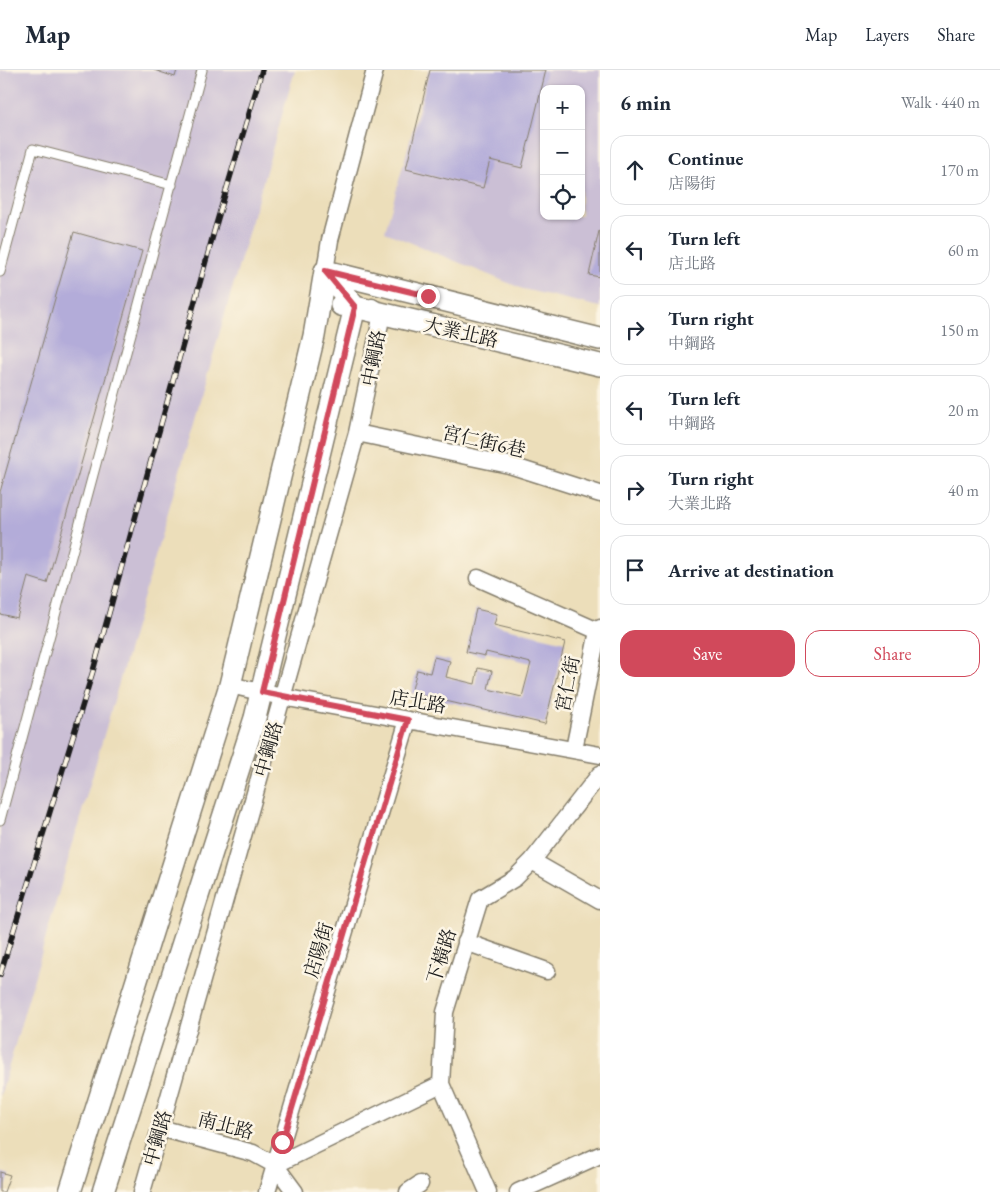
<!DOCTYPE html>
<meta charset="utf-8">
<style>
:root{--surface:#fff;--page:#f2f2f3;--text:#1f2937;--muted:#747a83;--line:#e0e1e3;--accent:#d1495b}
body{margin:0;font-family:"EB Garamond","Noto Serif TC",serif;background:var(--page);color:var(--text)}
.controls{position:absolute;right:15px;top:15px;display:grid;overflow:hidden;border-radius:10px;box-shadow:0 1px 4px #0004}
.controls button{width:45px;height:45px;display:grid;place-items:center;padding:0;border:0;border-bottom:1px solid var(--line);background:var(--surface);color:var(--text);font:25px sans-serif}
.stop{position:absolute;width:15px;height:15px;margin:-11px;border:4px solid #d1495b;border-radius:50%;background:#fff}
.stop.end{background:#d1495b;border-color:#fff;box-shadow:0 1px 5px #0008}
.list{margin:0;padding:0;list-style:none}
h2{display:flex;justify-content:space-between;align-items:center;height:65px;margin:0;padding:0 20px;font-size:21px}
h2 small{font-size:16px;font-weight:400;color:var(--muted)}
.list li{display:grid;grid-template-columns:32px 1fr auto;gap:15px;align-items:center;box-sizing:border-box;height:70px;margin:0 10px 10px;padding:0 10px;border:1px solid var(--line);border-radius:15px}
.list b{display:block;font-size:19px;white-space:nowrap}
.list p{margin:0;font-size:16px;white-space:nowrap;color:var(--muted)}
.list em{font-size:16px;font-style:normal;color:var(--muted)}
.actions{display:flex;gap:10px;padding:15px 20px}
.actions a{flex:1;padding:11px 0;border:1px solid var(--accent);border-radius:15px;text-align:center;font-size:18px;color:var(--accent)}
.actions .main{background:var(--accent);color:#fff}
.icon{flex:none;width:28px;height:28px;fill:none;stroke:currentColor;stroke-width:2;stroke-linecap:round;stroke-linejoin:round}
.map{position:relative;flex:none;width:600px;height:1122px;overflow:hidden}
header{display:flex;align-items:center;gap:30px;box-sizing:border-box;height:70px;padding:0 25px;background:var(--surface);border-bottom:1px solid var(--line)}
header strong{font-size:24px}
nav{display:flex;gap:28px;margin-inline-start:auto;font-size:18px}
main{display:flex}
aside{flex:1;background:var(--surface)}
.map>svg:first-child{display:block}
.industrial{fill:#cbbfd5;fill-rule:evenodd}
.building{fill:#b3acd9}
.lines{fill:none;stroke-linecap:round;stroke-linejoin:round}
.service-casing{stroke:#847d6b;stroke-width:11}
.minor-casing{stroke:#847d6b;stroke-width:19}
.tertiary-casing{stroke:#847d6b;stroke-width:24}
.service{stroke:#fff;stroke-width:9}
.minor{stroke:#fff;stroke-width:16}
.tertiary{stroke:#fff;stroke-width:21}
.rail-casing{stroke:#1c1c1c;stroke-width:5.5}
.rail{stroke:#fcf5e5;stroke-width:4;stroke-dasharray:11;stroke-linecap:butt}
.route{stroke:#d1495b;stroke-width:6}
.labels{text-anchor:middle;stroke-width:5;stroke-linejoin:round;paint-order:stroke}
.street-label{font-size:19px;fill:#1c1c1c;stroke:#fcf5e5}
</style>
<header>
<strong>Map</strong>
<nav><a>Map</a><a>Layers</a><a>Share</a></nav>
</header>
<main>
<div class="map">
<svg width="600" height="1122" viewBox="0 0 600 1122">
<rect width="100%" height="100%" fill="#fcf5e5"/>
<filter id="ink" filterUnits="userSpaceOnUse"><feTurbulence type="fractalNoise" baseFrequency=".02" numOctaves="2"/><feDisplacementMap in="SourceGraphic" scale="10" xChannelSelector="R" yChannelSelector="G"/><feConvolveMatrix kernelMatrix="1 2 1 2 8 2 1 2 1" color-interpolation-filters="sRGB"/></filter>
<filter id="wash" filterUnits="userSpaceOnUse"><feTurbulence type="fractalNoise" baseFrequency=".0096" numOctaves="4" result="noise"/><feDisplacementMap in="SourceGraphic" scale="20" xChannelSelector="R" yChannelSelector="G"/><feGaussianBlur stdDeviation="1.12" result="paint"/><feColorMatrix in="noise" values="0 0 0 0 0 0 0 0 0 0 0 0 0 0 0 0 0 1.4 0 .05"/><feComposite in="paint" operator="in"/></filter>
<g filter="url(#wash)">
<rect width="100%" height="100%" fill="#ecdeba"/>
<path class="industrial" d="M0,0H295L0,1027Z
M429,0H600V237L523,219L385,162ZM544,19H581V146H544Z"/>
<g id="blocks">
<path class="building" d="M154,0H177L175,7Z
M430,0H546L522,98L490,90L483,118L406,99Z
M599,161H600V207L589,205Z
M74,162L142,181L47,513L28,507L17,548L0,544V422Z
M476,539L497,544L494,555L565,572L545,654L411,623L417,600L430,603L434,587L450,591L446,607L475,614L478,598L492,601L488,619L522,627L531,593L486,582L485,586L466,582Z
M0,1102L10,1105L4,1122H0Z"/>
</g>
</g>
<g filter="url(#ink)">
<use href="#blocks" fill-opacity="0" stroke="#847d6b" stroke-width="1"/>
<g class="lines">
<defs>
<path id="service" d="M0,202L33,79L172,115
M0,750L202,0"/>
<path id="minor" d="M332,207L325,201L330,170L375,0
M357,363L509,395L600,424
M478,508L598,561
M230,615L282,627L600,685
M574,679L598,561L600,558
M532,791L600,830
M466,872L547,901
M160,1058L253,1083L275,1095L295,1122
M275,1095L441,1014
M142,1122L357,363L382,244L372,237
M267,1122L408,650
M408,1122L420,1114
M488,1122L441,1014L445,942L480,829L515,808L532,791L600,704
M518,1122L600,1085"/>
<path id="tertiary" d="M325,201L600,269
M341,235L355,237L600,295
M70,1122L230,615L314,266L325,201
M103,1122L255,648L355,237L325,201"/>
</defs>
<use href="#service" class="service-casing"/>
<use href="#minor" class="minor-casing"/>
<use href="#tertiary" class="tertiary-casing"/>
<use href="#service" class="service"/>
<use href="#minor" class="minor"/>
<use href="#tertiary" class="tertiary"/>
<defs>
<path id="rail" d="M0,905L93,601L215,158L262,0"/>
</defs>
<use href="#rail" class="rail-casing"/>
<use href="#rail" class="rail"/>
</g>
</g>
<g class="lines" filter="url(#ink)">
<path class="route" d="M282,1072L408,650L262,622L355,237L325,201L428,226"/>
</g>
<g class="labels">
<g class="street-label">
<text transform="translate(461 262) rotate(13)" y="7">大業北路</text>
<text transform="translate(373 288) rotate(-79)" y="7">中鋼路</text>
<text transform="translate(484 371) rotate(13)" y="7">宮仁街6巷</text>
<text transform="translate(567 614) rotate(-79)" y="7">宮仁街</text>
<text transform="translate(418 631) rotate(10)" y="7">店北路</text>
<text transform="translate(268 679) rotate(-74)" y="7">中鋼路</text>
<text transform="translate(318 880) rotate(-73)" y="7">店陽街</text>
<text transform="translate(441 886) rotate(-73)" y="7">下橫路</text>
<text transform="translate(226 1055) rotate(15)" y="7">南北路</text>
<text transform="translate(157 1068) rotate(-74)" y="7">中鋼路</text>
</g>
</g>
</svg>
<div class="controls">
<button>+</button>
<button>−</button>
<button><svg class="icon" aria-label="locate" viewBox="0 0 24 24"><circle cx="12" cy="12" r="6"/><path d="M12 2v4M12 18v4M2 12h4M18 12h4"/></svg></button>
</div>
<div class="stop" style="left:282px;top:1072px"></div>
<div class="stop end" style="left:428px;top:226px"></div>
</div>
<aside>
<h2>6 min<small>Walk · 440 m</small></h2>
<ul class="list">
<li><svg class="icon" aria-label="ahead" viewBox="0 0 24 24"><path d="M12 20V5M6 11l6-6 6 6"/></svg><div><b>Continue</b><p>店陽街</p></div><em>170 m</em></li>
<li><svg class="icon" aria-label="left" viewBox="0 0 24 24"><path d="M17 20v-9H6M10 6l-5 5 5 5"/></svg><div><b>Turn left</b><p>店北路</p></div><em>60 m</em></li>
<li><svg class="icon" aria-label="right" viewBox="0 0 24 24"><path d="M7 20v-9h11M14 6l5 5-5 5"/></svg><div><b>Turn right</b><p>中鋼路</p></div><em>150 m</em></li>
<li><svg class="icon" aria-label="left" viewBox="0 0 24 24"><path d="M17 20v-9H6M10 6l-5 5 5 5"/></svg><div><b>Turn left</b><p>中鋼路</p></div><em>20 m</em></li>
<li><svg class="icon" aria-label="right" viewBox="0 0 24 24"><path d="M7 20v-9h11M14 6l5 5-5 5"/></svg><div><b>Turn right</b><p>大業北路</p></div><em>40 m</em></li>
<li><svg class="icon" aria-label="arrive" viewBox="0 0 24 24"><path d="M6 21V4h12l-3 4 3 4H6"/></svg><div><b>Arrive at destination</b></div></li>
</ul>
<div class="actions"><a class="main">Save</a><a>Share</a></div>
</aside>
</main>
